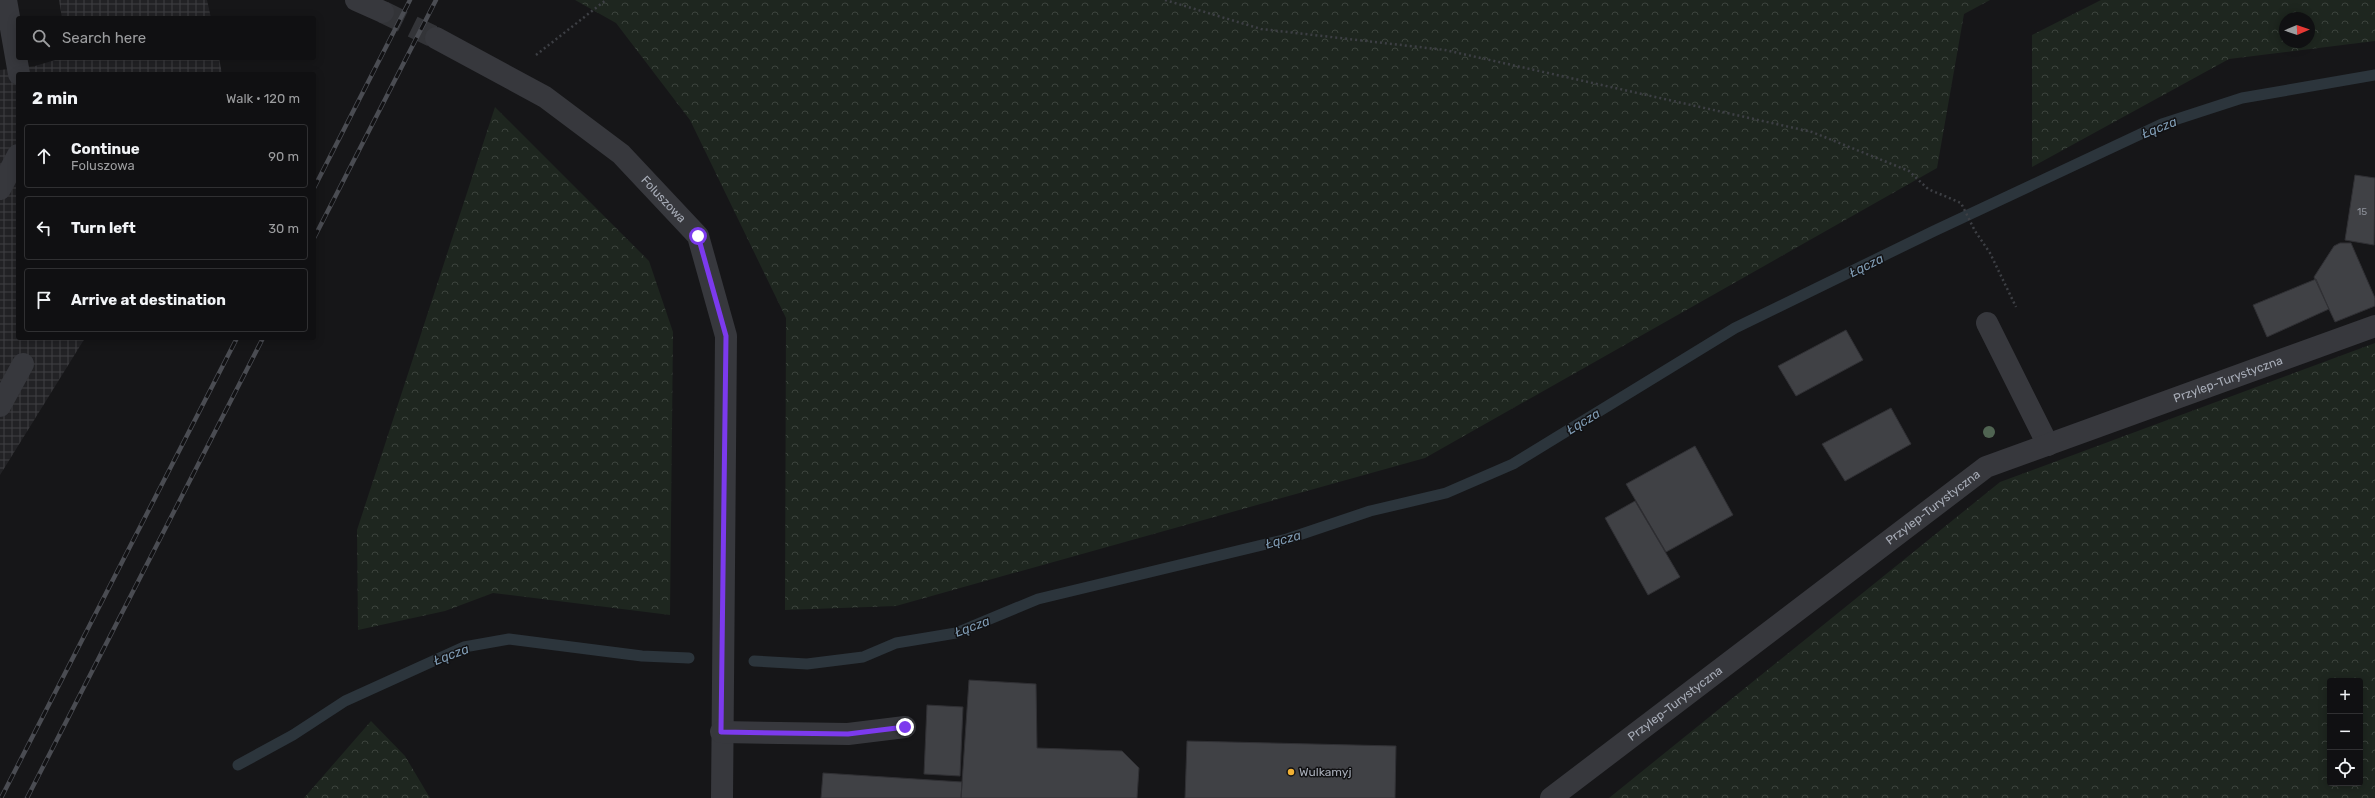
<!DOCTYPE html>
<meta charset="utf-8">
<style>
:root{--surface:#101012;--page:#1e1e20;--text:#f1f3f6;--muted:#9c9d9f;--line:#303032}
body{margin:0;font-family:Rubik,sans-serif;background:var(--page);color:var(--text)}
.controls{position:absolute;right:12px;bottom:12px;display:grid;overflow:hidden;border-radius:4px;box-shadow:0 2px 10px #0003}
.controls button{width:36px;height:36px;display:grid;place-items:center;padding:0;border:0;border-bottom:1px solid var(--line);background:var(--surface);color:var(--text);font:20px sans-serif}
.compass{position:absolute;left:2279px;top:12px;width:36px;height:36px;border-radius:50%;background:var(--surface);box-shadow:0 2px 10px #0003;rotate:88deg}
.stop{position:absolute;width:12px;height:12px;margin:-9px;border:3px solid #7c3aed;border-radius:50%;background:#fff}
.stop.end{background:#7c3aed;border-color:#fff;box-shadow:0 1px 4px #0008}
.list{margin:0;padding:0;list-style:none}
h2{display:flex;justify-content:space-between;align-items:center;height:52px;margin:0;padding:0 16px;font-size:17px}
h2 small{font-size:13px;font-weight:400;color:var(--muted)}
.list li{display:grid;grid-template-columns:26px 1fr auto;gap:12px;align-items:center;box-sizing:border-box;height:64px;margin:0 8px 8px;padding:0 8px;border:1px solid var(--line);border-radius:4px}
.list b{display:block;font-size:15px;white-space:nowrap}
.list p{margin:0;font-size:13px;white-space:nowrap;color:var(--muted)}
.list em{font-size:13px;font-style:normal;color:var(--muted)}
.icon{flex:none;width:22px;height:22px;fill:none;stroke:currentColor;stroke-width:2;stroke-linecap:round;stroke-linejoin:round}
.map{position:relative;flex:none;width:2375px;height:798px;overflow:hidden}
.search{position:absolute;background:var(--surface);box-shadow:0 2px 10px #0003;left:16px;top:16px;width:300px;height:44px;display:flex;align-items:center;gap:10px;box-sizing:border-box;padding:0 14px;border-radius:4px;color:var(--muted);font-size:15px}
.panel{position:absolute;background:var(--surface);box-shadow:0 2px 10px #0003;left:16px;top:72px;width:300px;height:268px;border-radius:4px}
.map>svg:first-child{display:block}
.industrial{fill:url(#industrial-grid)}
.forest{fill:url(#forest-crowns);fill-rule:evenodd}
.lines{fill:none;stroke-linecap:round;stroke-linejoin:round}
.stream{stroke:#2c353c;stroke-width:11}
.building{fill:#404145;stroke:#303034}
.minor-tunnel{stroke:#333438;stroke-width:22;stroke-dasharray:22 11;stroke-linecap:butt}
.path{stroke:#3d3f44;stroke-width:2.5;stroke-dasharray:2 3;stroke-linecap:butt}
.minor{stroke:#37383d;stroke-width:22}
.rail-casing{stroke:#4a4c52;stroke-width:4.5}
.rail{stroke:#111113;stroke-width:3;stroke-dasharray:9;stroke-linecap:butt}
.tree{fill:#506452}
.route{stroke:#7c3aed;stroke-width:5}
.poi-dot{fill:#f2b134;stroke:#111113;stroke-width:1.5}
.labels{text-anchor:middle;stroke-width:3;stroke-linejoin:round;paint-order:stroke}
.number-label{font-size:10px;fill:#8e929b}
.street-label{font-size:12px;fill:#a8adb8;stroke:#111113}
.poi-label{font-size:12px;fill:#a8adb8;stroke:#111113;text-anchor:start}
.water-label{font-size:13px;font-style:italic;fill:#7f9bb3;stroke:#111113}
</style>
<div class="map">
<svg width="2375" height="798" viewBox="0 0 2375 798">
<defs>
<pattern id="industrial-grid" width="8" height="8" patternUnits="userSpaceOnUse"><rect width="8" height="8" fill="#222225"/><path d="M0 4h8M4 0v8" fill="none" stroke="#3f3f43"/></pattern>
<pattern id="forest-crowns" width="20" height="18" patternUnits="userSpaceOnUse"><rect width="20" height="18" fill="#1e261f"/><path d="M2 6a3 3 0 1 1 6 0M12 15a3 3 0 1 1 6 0" fill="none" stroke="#3c433d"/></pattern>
</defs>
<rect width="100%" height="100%" fill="#161618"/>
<path class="industrial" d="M59,0H207L211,18H62Z
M62,58H219L222,74H18V338H85L0,475V70L35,66Z"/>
<path class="forest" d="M575,0H1990L1964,14L1937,168L1425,458L896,606L785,610L786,318L690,120L616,23Z
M2101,0H2375V41L2229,59L2032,167V35ZM2285,18H2309V42H2285Z
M495,107L649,261L673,332L670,615L493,593L445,611L358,630L357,530Z
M2375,343V798H1609L2000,482ZM2330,681H2360V783H2330Z
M371,721L405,756L430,798H304Z"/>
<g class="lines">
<path class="stream" d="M754,661L807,664L863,657L896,643L956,633L1038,599L1287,539L1370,511L1446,493L1513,464L1735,328L1934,231L2162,124L2242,98L2375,75
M238,765L293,735L345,701L464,647L509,639L642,656L689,658"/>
</g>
<path class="building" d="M2355,175L2375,178L2374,245L2345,240Z
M2340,243H2351L2375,298V306L2335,322L2314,277L2334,246Z
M2316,279L2329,309L2267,337L2253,305Z
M1846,330L1863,360L1796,396L1778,366Z
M1891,408L1911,444L1845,481L1822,444Z
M1695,446L1733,515L1666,552L1626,484Z
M1635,501L1680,577L1648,595L1605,518Z
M969,680L1036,684L1037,748L1122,751L1139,768L1137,798H961Z
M927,705L963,707L960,776L924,774Z
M1187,741L1396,746L1395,798H1185Z
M823,773L962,782L961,798H821Z"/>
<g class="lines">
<path class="minor-tunnel" d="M383,12L436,38"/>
<path class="path" d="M1165,0L1261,29L1445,50L1812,132L1909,171L1928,189L1961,203L1975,231L1990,253L2016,307
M536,55L606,0"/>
<g class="minor">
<path d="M6,0L19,74"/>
<path d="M356,0L383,12"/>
<path id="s1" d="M436,38L545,97L621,154L698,236L726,336L722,798"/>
<path d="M0,189L18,155"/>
<path d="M1987,323L2048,445"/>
<path d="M0,406L23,364"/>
<path d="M721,732L848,734L905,727"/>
<path id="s2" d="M1551,798L1986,467L2375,326"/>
</g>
<defs>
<path id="rail" d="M314,188L410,0
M314,238L436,0
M1,798L237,338
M27,798L263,338"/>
</defs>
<use href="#rail" class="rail-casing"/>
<use href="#rail" class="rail"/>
</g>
<circle class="tree" cx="1989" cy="432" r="6"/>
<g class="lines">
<path class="route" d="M698,236L726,336L721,732L848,734L905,727"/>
</g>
<circle class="poi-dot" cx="1291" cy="772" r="4"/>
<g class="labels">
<g class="number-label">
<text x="2362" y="215">15</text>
</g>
<g class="street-label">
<text dy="4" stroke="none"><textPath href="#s1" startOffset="281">Foluszowa</textPath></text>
<text dy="4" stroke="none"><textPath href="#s2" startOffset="804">Przylep-Turystyczna</textPath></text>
<text dy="4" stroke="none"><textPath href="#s2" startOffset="480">Przylep-Turystyczna</textPath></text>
<text dy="4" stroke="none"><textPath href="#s2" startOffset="156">Przylep-Turystyczna</textPath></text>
</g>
<g class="poi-label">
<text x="1299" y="776">Wulkamyj</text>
</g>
<g class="water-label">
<text transform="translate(2159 127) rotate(-22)" y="5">Łącza</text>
<text transform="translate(1866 265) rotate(-26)" y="5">Łącza</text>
<text transform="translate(1583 421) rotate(-31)" y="5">Łącza</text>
<text transform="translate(1283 539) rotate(-16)" y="5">Łącza</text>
<text transform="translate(972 626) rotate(-20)" y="5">Łącza</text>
<text transform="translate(451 654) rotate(-21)" y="5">Łącza</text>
</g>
</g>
</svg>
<div class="controls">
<button>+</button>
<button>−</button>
<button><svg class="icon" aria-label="locate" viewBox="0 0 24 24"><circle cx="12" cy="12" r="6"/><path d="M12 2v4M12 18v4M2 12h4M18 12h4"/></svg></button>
</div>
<svg class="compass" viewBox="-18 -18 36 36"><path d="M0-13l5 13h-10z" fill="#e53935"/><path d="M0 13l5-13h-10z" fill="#9c9d9f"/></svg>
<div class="stop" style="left:698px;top:236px"></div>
<div class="stop end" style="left:905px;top:727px"></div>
<div class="search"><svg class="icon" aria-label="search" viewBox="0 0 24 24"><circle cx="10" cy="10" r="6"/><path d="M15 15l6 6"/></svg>Search here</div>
<section class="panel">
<h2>2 min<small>Walk · 120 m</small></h2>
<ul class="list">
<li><svg class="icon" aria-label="ahead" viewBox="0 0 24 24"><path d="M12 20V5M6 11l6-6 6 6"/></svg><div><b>Continue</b><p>Foluszowa</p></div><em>90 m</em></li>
<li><svg class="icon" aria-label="left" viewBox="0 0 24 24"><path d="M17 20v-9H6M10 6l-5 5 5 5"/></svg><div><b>Turn left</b></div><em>30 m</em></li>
<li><svg class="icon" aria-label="arrive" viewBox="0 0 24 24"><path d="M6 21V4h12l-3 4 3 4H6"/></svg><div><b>Arrive at destination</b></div></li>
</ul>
</section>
</div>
